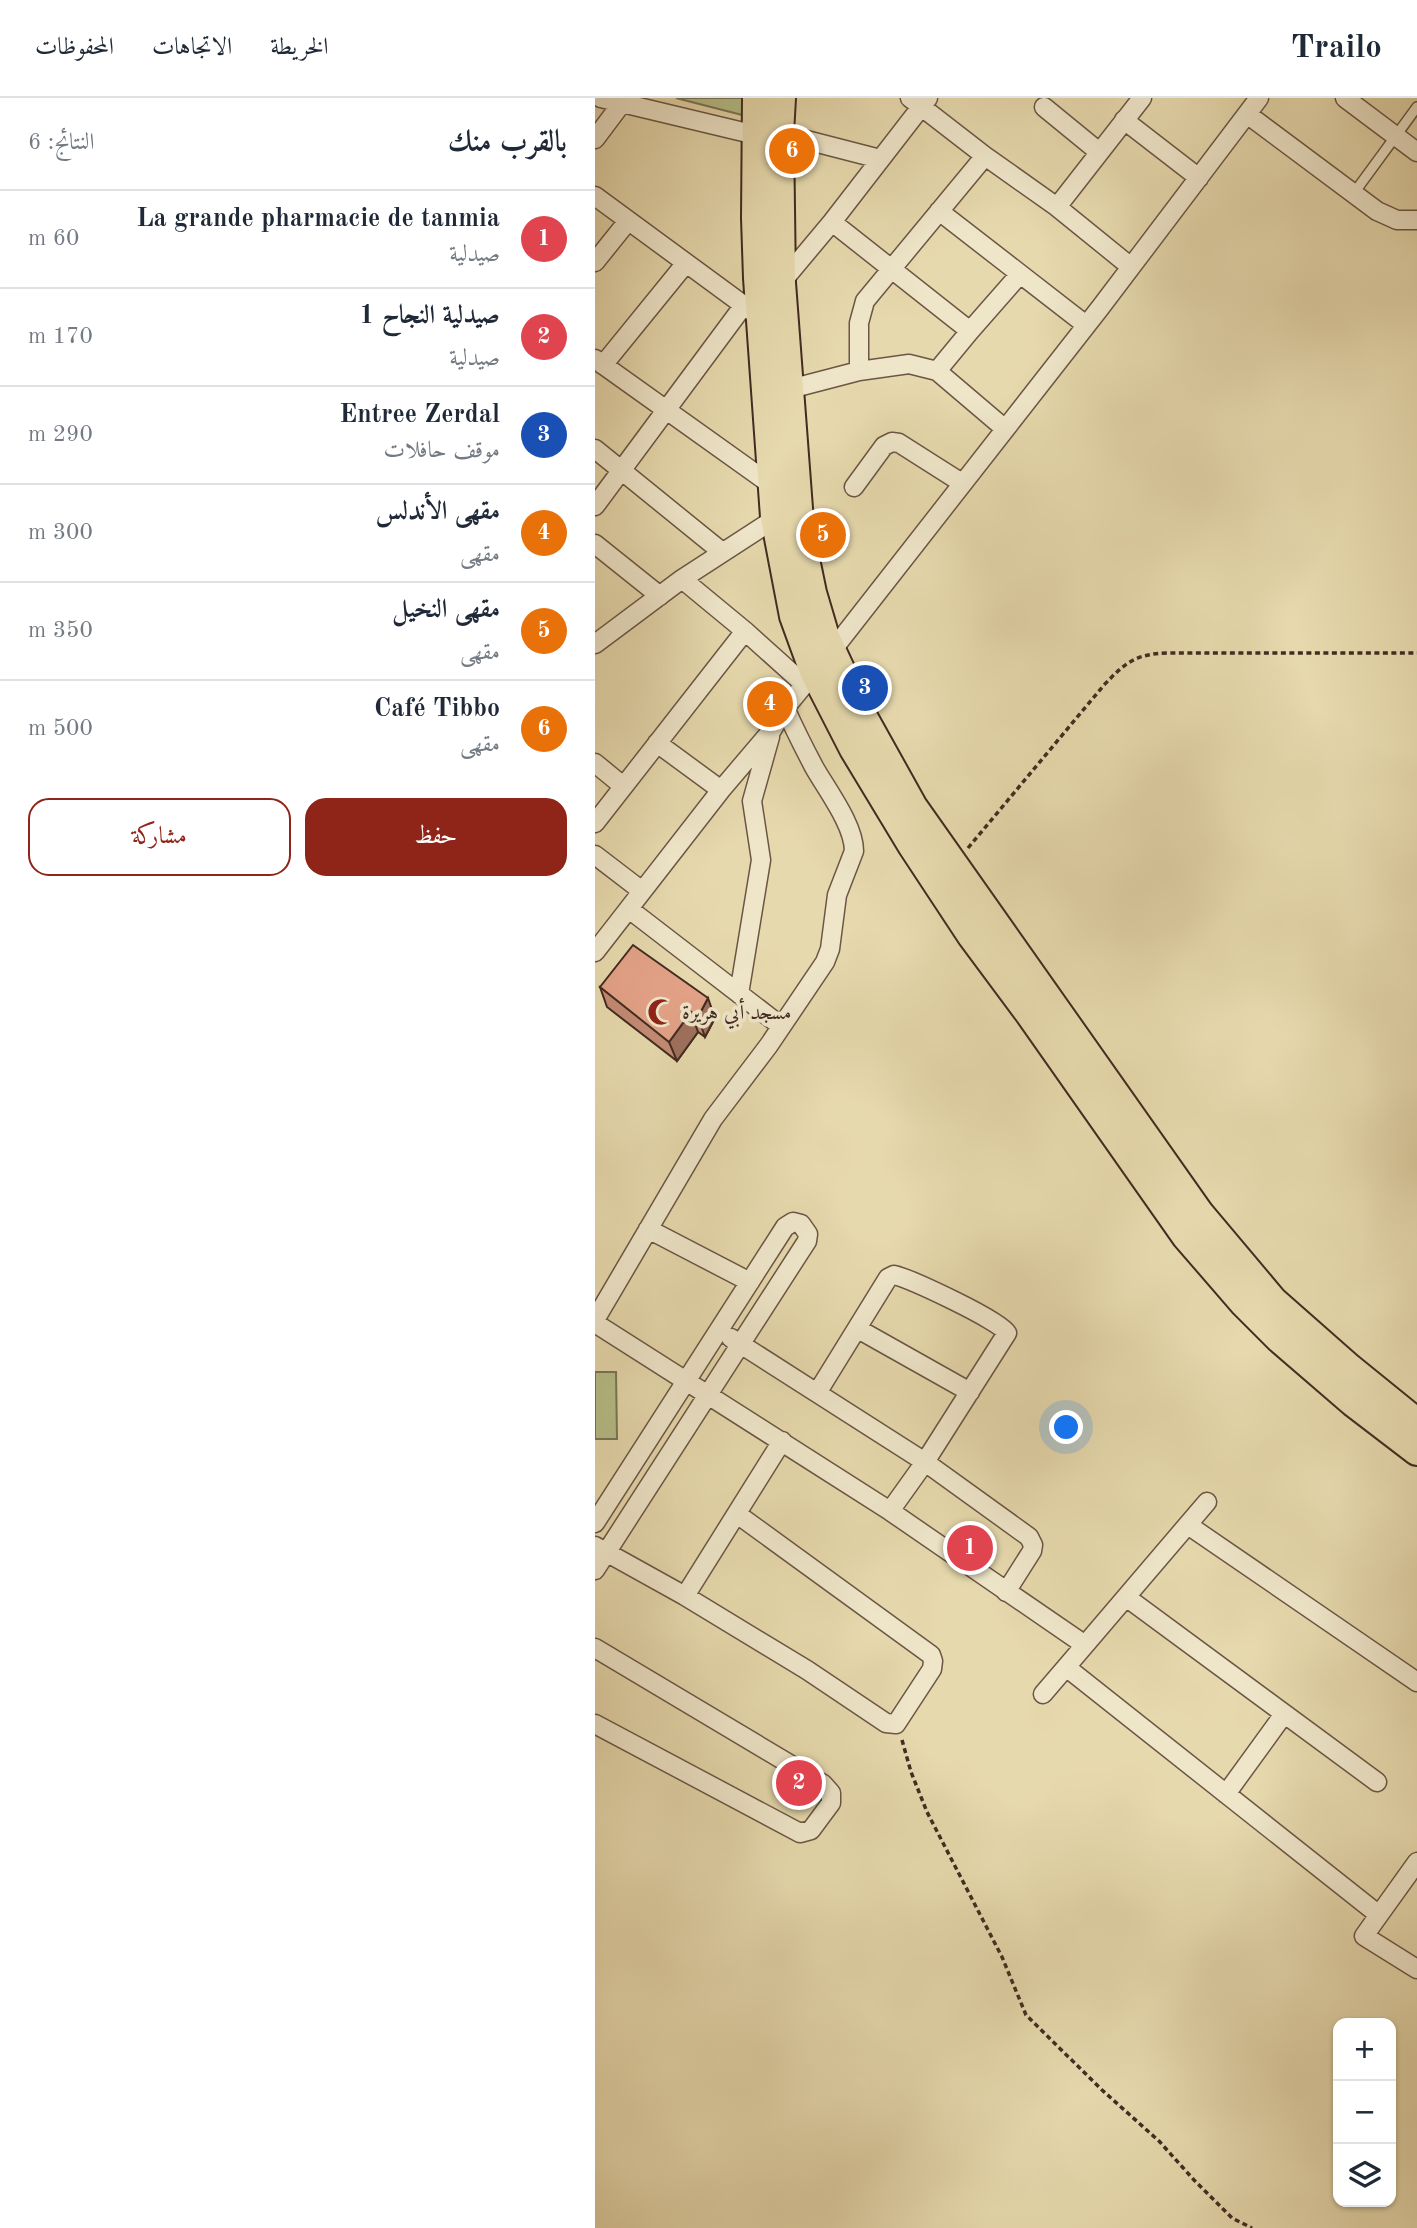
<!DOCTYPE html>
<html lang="ar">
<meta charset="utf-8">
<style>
:root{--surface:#fff;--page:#f2f2f3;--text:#1f2937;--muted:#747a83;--line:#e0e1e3;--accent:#8f2418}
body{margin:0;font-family:"Old Standard TT",Amiri,serif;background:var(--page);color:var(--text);direction:rtl}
.controls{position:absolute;right:21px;bottom:21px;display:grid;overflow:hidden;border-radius:14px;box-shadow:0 2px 5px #0004}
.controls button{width:63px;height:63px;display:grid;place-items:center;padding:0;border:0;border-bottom:2px solid var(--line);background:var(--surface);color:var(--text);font:35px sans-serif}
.you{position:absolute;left:472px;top:1330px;width:24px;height:24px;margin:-18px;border:5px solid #fff;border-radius:50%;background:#1a73e8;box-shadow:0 0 0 10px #1a73e833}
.badge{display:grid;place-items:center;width:46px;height:46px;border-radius:50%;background:var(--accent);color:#fff;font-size:23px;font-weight:700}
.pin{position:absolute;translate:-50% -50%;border:4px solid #fff;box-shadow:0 2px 7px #0006}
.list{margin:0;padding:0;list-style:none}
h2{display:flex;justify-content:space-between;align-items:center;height:91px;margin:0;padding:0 28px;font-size:30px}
h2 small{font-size:23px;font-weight:400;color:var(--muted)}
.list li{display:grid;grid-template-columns:46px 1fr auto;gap:21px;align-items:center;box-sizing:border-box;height:98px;padding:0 28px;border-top:2px solid var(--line)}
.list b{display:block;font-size:26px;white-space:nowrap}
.list p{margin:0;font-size:23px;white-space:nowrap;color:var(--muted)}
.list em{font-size:23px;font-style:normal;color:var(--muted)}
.actions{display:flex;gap:14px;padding:21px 28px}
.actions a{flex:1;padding:16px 0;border:2px solid var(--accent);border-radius:21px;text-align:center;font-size:24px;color:var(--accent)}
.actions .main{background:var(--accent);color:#fff}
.icon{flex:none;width:38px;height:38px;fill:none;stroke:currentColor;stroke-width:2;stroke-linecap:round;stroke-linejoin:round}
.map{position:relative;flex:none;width:822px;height:2130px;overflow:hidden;direction:ltr}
header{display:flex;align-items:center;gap:42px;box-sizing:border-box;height:98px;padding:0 35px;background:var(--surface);border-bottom:2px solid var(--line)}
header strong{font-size:33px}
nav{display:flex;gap:38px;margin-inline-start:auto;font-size:24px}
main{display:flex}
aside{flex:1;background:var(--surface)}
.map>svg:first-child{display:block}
.green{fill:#b6bf89;stroke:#7c7556;stroke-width:2}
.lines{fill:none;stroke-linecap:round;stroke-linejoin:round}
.service-casing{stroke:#6b5645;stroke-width:12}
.minor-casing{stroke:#6b5645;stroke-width:21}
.trunk-casing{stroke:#422b22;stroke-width:32}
.path{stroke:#422b22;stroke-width:3.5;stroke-dasharray:5 3.5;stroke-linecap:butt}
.service{stroke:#efe6ca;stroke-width:9}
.minor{stroke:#efe6ca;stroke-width:18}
.trunk{stroke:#e6d9ad;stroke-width:28}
.wall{fill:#c38b74;stroke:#422b22;stroke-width:2}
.shaded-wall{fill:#9f715e;stroke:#422b22;stroke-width:2}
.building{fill:#e3a287;stroke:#422b22;stroke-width:2}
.labels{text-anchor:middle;stroke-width:7;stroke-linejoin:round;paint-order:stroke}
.poi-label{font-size:21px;fill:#422b22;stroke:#efe6ca;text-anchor:start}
</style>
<header>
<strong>Trailo</strong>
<nav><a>الخريطة</a><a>الاتجاهات</a><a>المحفوظات</a></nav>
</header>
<main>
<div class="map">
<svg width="822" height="2130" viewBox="0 0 822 2130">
<rect width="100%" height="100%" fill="#e6d9ad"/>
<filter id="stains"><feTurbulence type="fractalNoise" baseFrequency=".00286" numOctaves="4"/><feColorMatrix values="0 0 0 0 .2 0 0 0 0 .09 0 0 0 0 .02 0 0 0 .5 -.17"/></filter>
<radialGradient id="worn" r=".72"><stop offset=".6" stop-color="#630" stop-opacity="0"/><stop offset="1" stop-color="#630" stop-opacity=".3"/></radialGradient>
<path class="green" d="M81,0H155L151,18Z
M0,1274H21L22,1341H0Z"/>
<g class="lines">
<defs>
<path id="service" d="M759,95L822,9"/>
<path id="minor" d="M6,0L161,37
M315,0L390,58
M750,0L822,54
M449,9L504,54
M652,16L782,113L802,122H822
M529,22L604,80
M184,35L285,61
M0,41L27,5
M0,98L158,214
M462,109L547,0
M344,113L491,227
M237,124L375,233L425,176
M0,164L33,123
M186,185L237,124L333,0
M375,233L342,273L409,330
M0,261L178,388
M8,267L91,165
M264,273L314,266L342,273
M195,291L264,273V225L270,203L390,58L462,109L536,169
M0,351L127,454
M259,389L289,348L297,344L304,345L367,385
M0,408L149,207
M0,446L65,498
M87,481L150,533L209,586
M0,546L87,481L187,416
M62,645L126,692
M0,665L28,688
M0,725L150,533
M0,757L47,793
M34,811L186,928
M0,854L126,692L177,632L190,610L236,554L505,210L664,0
M144,896L166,762L157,703L175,639
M53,1131L155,1184
M0,1222L118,1021L174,947L230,864L235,851L242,797L259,753C259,727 232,692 219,669C209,650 199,630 190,610
M0,1225L295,1413L490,1547L612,1404
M263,1231L375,1294
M136,1240L222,1295
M295,1413L330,1364L412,1235C406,1223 316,1181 299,1177L293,1180L222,1295L330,1364L434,1439L438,1447L437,1453L411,1494
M0,1425L190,1129L198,1124L206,1126L213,1136L212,1143L0,1472
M593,1427L822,1584
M0,1448L90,1498L212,1572L291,1625L301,1626L337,1571L338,1563L336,1557L142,1416
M90,1498L187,1343
M531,1499L782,1684
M0,1550L228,1686L236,1695V1705L216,1732L205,1735L0,1626
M471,1569L784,1817L769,1838L822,1871
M448,1596L490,1547
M631,1696L689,1616
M784,1817L822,1764"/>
<path id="trunk" d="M162,0L161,120L163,180L180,419L199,518L219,573L259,651L317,747L377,838L435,916L591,1138L649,1205L685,1241L758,1304L822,1353
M186,0L184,35L186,185L205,437L217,495L230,539L264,612L318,709L604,1115L678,1203L754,1270L822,1325"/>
</defs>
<use href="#service" class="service-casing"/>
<use href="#minor" class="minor-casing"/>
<use href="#trunk" class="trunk-casing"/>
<path class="path" d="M373,750L509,587C530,565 540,556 572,555H822
M307,1642L316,1674L332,1714L407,1859L431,1917L507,1992L564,2043L599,2082L637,2120L657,2130"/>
<use href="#service" class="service"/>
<use href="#minor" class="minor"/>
<use href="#trunk" class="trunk"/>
</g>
<path class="wall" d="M5,889L120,920L110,939L103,934L82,963L12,909Z"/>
<path class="shaded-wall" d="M113,900L120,920L110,939L103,919Z
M96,914L103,934L82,963L74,944Z"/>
<path class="building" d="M38,847L113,900L103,919L96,914L74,944L5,889Z"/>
<defs>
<symbol id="mosque-bare" viewBox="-9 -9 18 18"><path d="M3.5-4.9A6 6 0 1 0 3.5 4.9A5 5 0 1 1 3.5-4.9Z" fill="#8f2418" stroke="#efe6ca" stroke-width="2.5" paint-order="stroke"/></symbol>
</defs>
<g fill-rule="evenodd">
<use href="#mosque-bare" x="47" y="895" width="38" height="38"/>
</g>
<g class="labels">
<g class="poi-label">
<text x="87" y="921">مسجد أبي هريرة</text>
</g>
</g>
<rect width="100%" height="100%" filter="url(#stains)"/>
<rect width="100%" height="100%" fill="url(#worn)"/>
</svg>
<div class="controls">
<button>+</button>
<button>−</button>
<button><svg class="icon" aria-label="layers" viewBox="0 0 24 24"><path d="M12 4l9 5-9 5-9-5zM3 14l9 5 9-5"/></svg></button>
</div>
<div class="you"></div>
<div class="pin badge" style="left:375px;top:1450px;background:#e0444e">1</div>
<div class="pin badge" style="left:204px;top:1685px;background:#e0444e">2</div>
<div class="pin badge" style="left:270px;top:590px;background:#1a4fb4">3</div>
<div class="pin badge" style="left:175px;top:606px;background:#e8710a">4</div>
<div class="pin badge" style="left:228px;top:437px;background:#e8710a">5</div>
<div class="pin badge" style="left:197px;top:53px;background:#e8710a">6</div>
</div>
<aside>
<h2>بالقرب منك<small>النتائج: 6</small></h2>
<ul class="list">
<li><span class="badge" style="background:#e0444e">1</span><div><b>La grande pharmacie de tanmia</b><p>صيدلية</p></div><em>60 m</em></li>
<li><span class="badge" style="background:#e0444e">2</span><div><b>صيدلية النجاح 1</b><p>صيدلية</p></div><em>170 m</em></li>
<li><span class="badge" style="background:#1a4fb4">3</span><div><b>Entree Zerdal</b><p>موقف حافلات</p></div><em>290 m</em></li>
<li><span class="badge" style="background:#e8710a">4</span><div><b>مقهى الأندلس</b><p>مقهى</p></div><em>300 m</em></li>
<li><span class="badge" style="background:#e8710a">5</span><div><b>مقهى النخيل</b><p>مقهى</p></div><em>350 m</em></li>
<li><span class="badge" style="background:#e8710a">6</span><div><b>Café Tibbo</b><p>مقهى</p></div><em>500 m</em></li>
</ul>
<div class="actions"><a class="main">حفظ</a><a>مشاركة</a></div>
</aside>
</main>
